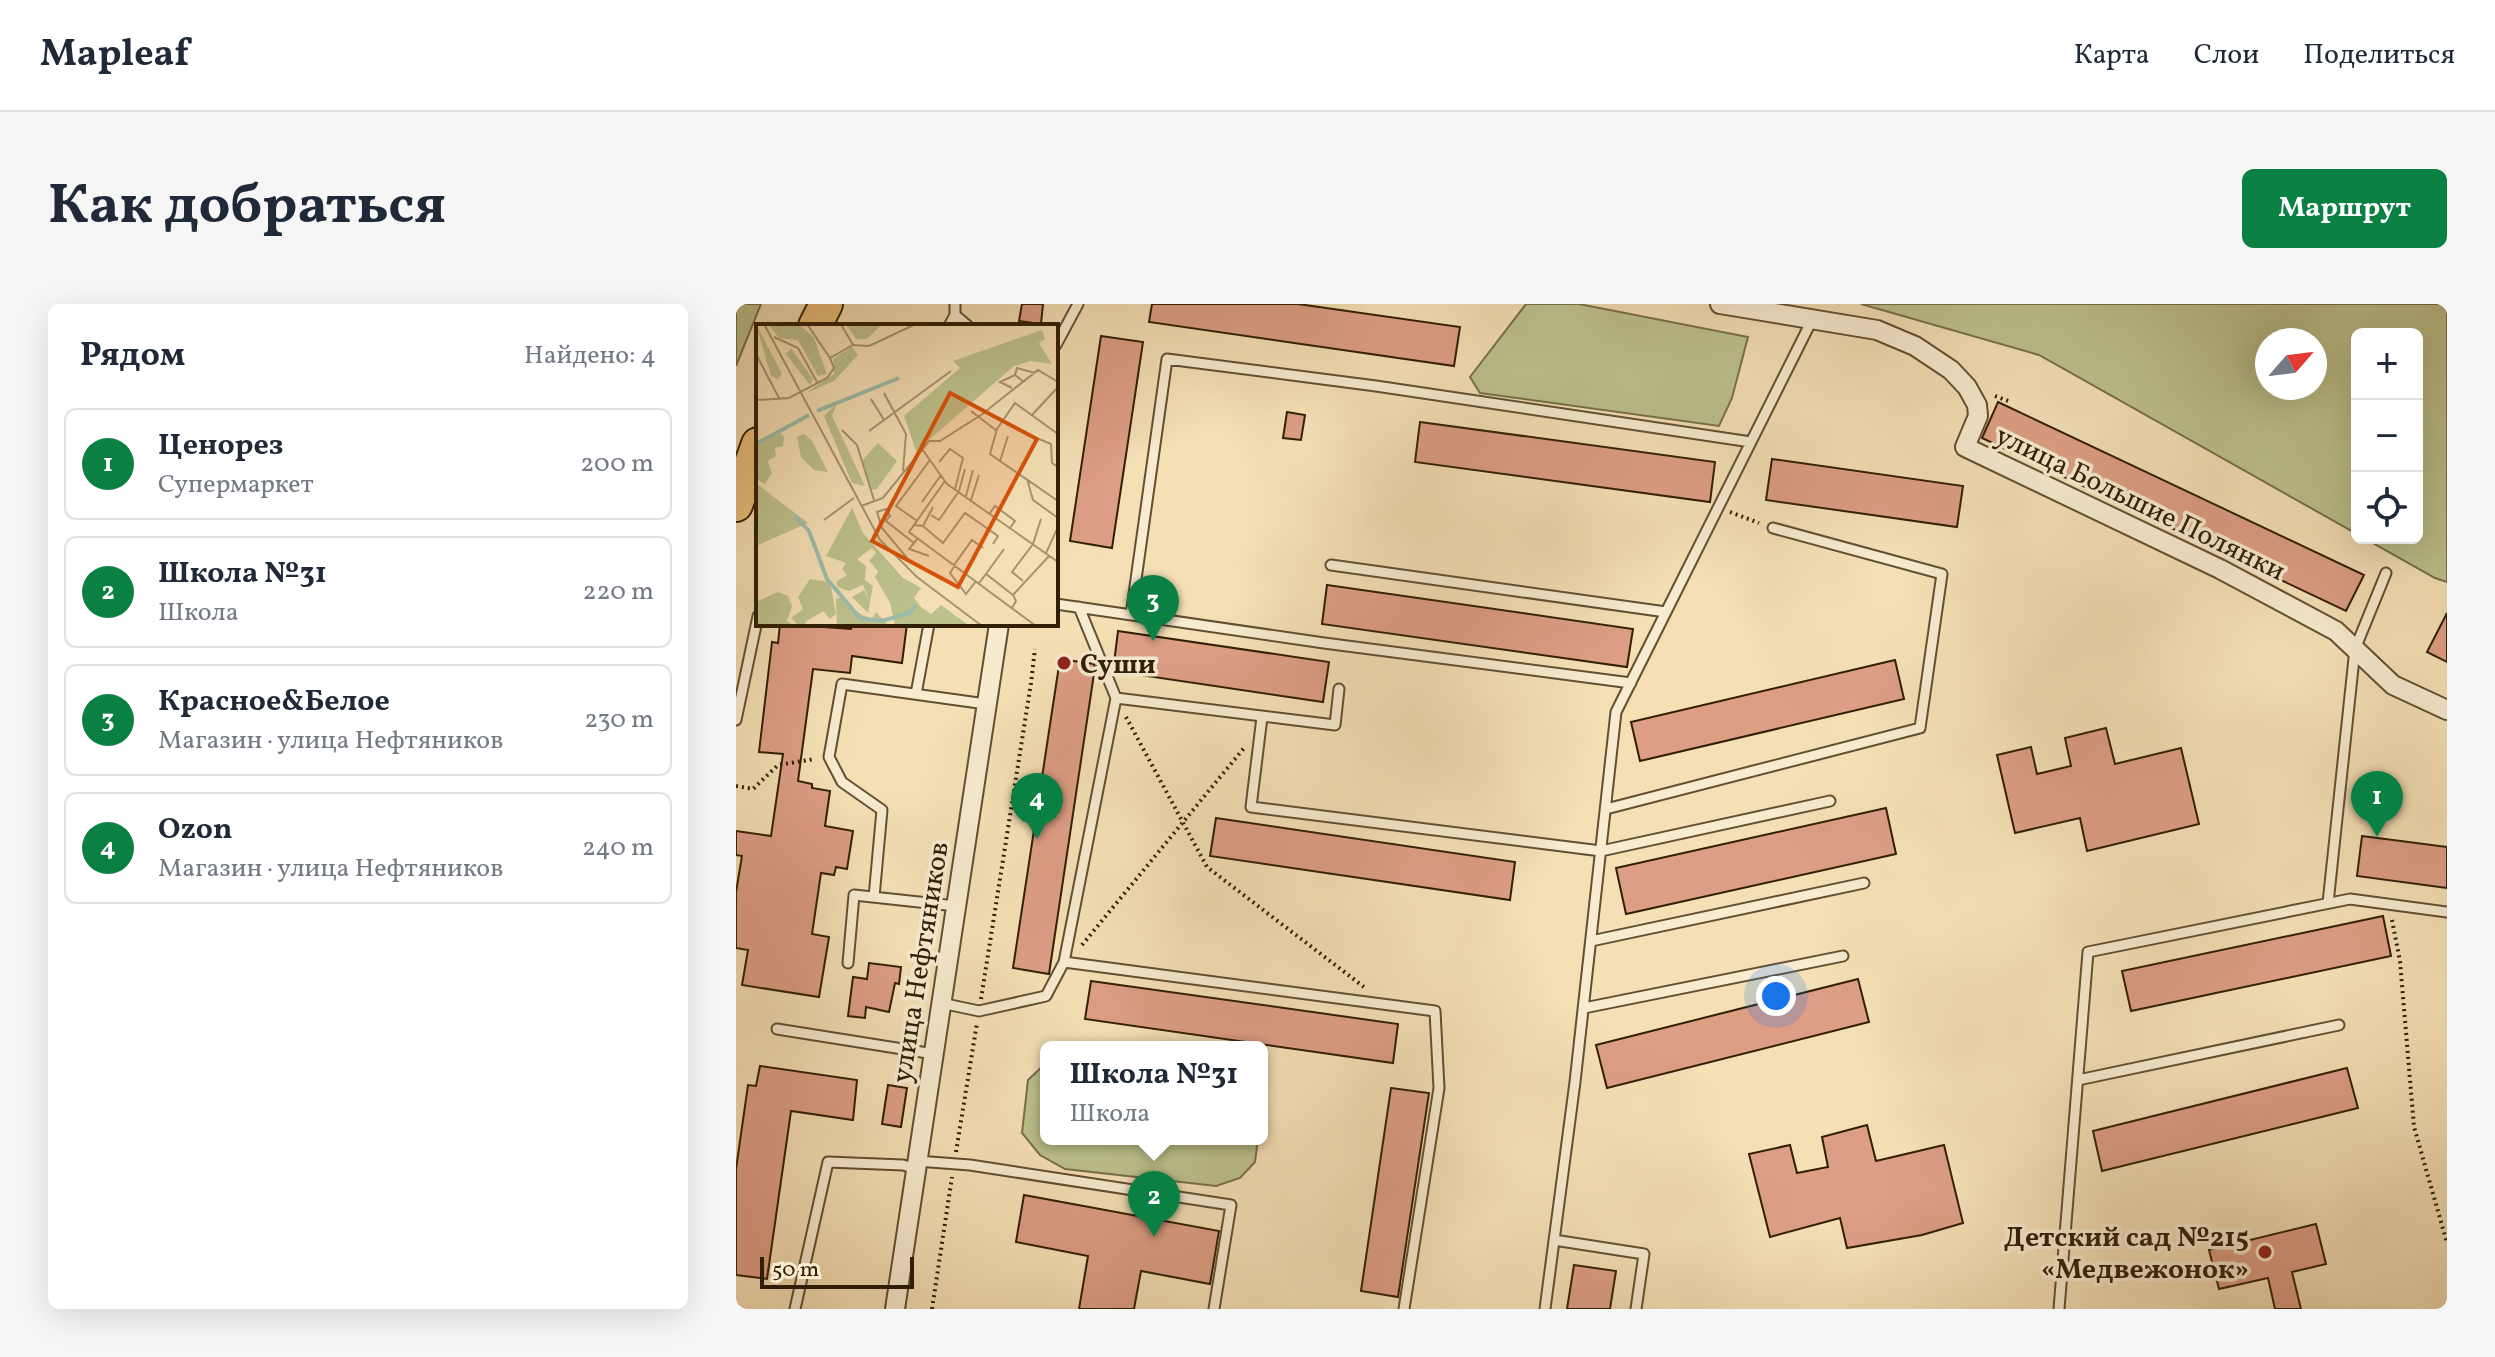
<!DOCTYPE html>
<html lang="ru">
<meta charset="utf-8">
<style>
:root{--surface:#fff;--page:#f6f6f7;--text:#1f2937;--muted:#747a83;--line:#e0e1e3;--accent:#0b8043}
body{margin:0;font-family:Vollkorn,serif;background:var(--page);color:var(--text)}
.controls{position:absolute;right:24px;top:24px;display:grid;overflow:hidden;border-radius:12px;box-shadow:0 8px 32px #0002}
.controls button{width:72px;height:72px;display:grid;place-items:center;padding:0;border:0;border-bottom:2px solid var(--line);background:var(--surface);color:var(--text);font:40px sans-serif}
.compass{position:absolute;left:1519px;top:24px;width:72px;height:72px;border-radius:50%;background:var(--surface);box-shadow:0 8px 32px #0002;rotate:62deg}
.scale{position:absolute;left:24px;bottom:20px;width:154px;box-sizing:border-box;padding-left:8px;border:4px solid #311f05;border-top:0;font-size:22px;line-height:28px;white-space:nowrap;color:#311f05;-webkit-text-stroke:6px #f8ebd0;paint-order:stroke}
.you{position:absolute;left:1040px;top:692px;width:28px;height:28px;margin:-20px;border:6px solid #fff;border-radius:50%;background:#1a73e8;box-shadow:0 0 0 12px #1a73e833}
.badge{display:grid;place-items:center;width:52px;height:52px;border-radius:50%;background:var(--accent);color:#fff;font-size:26px;font-weight:700}
.pin{position:absolute;translate:-50% -66px;filter:drop-shadow(0 2px 4px #0008)}
.pin::after{content:'';position:absolute;top:42px;width:28px;height:24px;background:inherit;clip-path:polygon(0 0,100% 0,50% 100%)}
.popup{position:absolute;left:304px;top:737px;width:228px;height:104px;box-sizing:border-box;display:grid;place-content:center;border-radius:12px;background:var(--surface);filter:drop-shadow(0 2px 6px #0005);font-size:26px;white-space:nowrap;color:var(--muted)}
.popup b{font-size:30px;color:var(--text)}
.popup::after{content:'';position:absolute;left:50%;top:100%;margin-left:-16px;border:16px solid transparent;border-top-color:var(--surface)}
.list{margin:0;padding:0;list-style:none}
h2{display:flex;justify-content:space-between;align-items:center;height:104px;margin:0;padding:0 32px;font-size:34px}
h2 small{font-size:26px;font-weight:400;color:var(--muted)}
.list li{display:grid;grid-template-columns:52px 1fr auto;gap:24px;align-items:center;box-sizing:border-box;height:112px;margin:0 16px 16px;padding:0 16px;border:2px solid var(--line);border-radius:12px}
.list b{display:block;font-size:30px;white-space:nowrap}
.list p{margin:0;font-size:26px;white-space:nowrap;color:var(--muted)}
.list em{font-size:26px;font-style:normal;color:var(--muted)}
.icon{flex:none;width:44px;height:44px;fill:none;stroke:currentColor;stroke-width:2;stroke-linecap:round;stroke-linejoin:round}
.map{position:relative;flex:none;width:1711px;height:1005px;overflow:hidden;border-radius:12px}
header{display:flex;align-items:center;gap:48px;box-sizing:border-box;height:112px;padding:0 40px;background:var(--surface);border-bottom:2px solid var(--line)}
header strong{font-size:38px}
nav{display:flex;gap:44px;margin-inline-start:auto;font-size:28px}
.intro{display:flex;align-items:center;justify-content:space-between;box-sizing:border-box;height:192px;padding:0 48px}
h1{margin:0;font-size:56px}
.button{padding:20px 36px;border-radius:12px;background:var(--accent);color:#fff;font-size:28px;font-weight:700}
main{display:flex;gap:48px;padding:0 48px}
aside{flex:1;background:var(--surface);border-radius:12px;box-shadow:0 8px 32px #0002}
.map>svg:first-child{display:block}
.green{fill:#bdc28d;stroke:#777049;stroke-width:2;fill-rule:evenodd}
.building{fill:#dd9e85;stroke:#311f05;stroke-width:2}
.lines{fill:none;stroke-linecap:round;stroke-linejoin:round}
.lane-casing{stroke:#624f31;stroke-width:13}
.street-casing{stroke:#624f31;stroke-width:22}
.highway-casing{stroke:#311f05;stroke-width:36}
.path{stroke:#311f05;stroke-width:4;stroke-dasharray:2 4;stroke-linecap:butt}
.lane{stroke:#f8ebd0;stroke-width:9}
.street{stroke:#f8ebd0;stroke-width:18}
.highway{stroke:#eac07b;stroke-width:32}
.poi-dot{fill:#8f2418;stroke:#f8ebd0;stroke-width:3}
.labels{text-anchor:middle;stroke-width:7;stroke-linejoin:round;paint-order:stroke}
.street-label{font-size:28px;fill:#311f05;stroke:#f8ebd0}
.poi-label{font-size:28px;font-weight:bold;fill:#311f05;stroke:#f8ebd0;text-anchor:start}
.inset-river{fill:none;stroke:#9cbdae;stroke-width:4}
.inset-road{fill:none;stroke:#a7936f;stroke-width:2}
.view{fill:#d6530b;fill-opacity:0.15;stroke:#d6530b;stroke-width:4}
.inset-edge{fill:none;stroke:#311f05;stroke-width:4}
</style>
<header>
<strong>Mapleaf</strong>
<nav><a>Карта</a><a>Слои</a><a>Поделиться</a></nav>
</header>
<div class="intro"><h1>Как добраться</h1><a class="button">Маршрут</a></div>
<main>
<aside>
<h2>Рядом<small>Найдено: 4</small></h2>
<ul class="list">
<li><span class="badge">1</span><div><b>Ценорез</b><p>Супермаркет</p></div><em>200 m</em></li>
<li><span class="badge">2</span><div><b>Школа №31</b><p>Школа</p></div><em>220 m</em></li>
<li><span class="badge">3</span><div><b>Красное&amp;Белое</b><p>Магазин · улица Нефтяников</p></div><em>230 m</em></li>
<li><span class="badge">4</span><div><b>Ozon</b><p>Магазин · улица Нефтяников</p></div><em>240 m</em></li>
</ul>
</aside>
<div class="map">
<svg width="1711" height="1005" viewBox="0 0 1711 1005">
<rect width="100%" height="100%" fill="#f5e0b6"/>
<filter id="stains"><feTurbulence type="fractalNoise" baseFrequency=".0025" numOctaves="4"/><feColorMatrix values="0 0 0 0 .2 0 0 0 0 .09 0 0 0 0 .02 0 0 0 .5 -.17"/></filter>
<radialGradient id="worn" r=".72"><stop offset=".6" stop-color="#630" stop-opacity="0"/><stop offset="1" stop-color="#630" stop-opacity=".3"/></radialGradient>
<path class="green" d="M0,0H25L0,62Z
M790,0H843L1012,33L996,94L983,122L744,89L734,73Z
M1125,0H1711V278L1699,274L1628,234H1681V30H1621V230L1303,51ZM1531,36H1579V84H1531Z
M310,759V835H522L519,858L504,874L480,882L329,865L304,851L286,829L292,776Z"/>
<path class="building" d="M286,0H307L305,20L283,17Z
M416,0H562L724,23L718,62L413,18Z
M365,32L407,38L376,244L334,237Z
M1262,98L1628,271L1610,307L1246,134Z
M551,108L569,111L565,136L547,134Z
M684,118L979,158L974,198L679,158Z
M1036,155L1227,182L1221,223L1030,196Z
M591,281L897,325L891,363L586,320Z
M1711,309V358L1691,348Z
M44,320L115,325L116,320H171L166,359L116,352L114,369L77,365L62,477L76,480V484L94,487L89,522L117,527L111,565L100,563L98,571L85,569L76,630L93,633L83,693L6,681L12,646L0,644V588L6,552L0,551V527L35,532L47,450L23,448L36,338L42,339Z
M382,327L593,358L587,398L377,367Z
M324,355L358,360L359,363L313,670L277,664Z
M1159,356L1168,395L904,457L895,418Z
M1370,424L1379,460L1445,444L1463,520L1351,547L1344,514L1279,529L1261,451L1295,443L1301,470L1335,462L1329,434Z
M1150,504L1160,550L890,610L880,564Z
M480,514L779,558L774,596L474,552Z
M1626,532L1711,543V584L1621,572Z
M1647,612L1655,652L1395,707L1386,667Z
M133,659L165,663L163,680L159,679L153,708L130,703L129,714L112,712L117,673L131,675Z
M1122,675L1133,718L871,784L860,741Z
M355,677L662,720L657,759L349,715Z
M24,762L121,776L117,816L55,807L31,975L0,971V865L12,781L20,782Z
M1611,764L1622,804L1366,867L1357,827Z
M152,781L171,784L165,823L146,820Z
M655,784L693,789L662,993L625,987Z
M1131,821L1140,857L1208,841L1227,919L1186,931L1111,944L1104,914L1034,933L1013,850L1054,841L1061,869L1092,863L1086,833Z
M288,891L483,927L474,980L405,967L398,1005H343L352,952L280,938Z
M1580,920L1590,960L1556,968L1565,1005H1539L1532,974L1483,985L1473,946Z
M838,961L880,967L874,1005H831Z"/>
<g class="lines">
<defs>
<path id="lane" d="M219,11L232,22
M213,22L219,11V0
M320,41L342,0
M595,261L930,308
M320,300L588,339L895,379
M343,303L380,394L599,421L603,385
M395,311L431,55L640,82L1015,138
M180,390L193,320
M380,394L328,658L699,707L703,784L668,1005
M526,413L515,503L865,547L1094,497
M0,416L22,312
M870,505L1184,424L1206,270L1037,224
M138,593L146,506L106,478L93,453L106,380L250,400
M1592,599L1619,345L1650,269
M855,637L1128,579
M112,659L118,591L220,602
M205,699L243,707L310,692L328,658
M848,704L1107,652
M41,725L198,750
M1342,776L1603,721
M181,857L234,861L495,901L478,1005
M818,936L908,950L900,1005
M59,1005L92,858L167,861L180,865
M809,1005L839,778L880,408L1076,16
M1323,1005L1352,648L1614,595L1711,608"/>
<path id="street" d="M984,0L1141,26L1179,42L1215,66L1231,83L1241,101L1242,112L1229,143L1484,265L1600,327L1657,381L1711,406
M159,1005L263,320"/>
<path id="highway" d="M79,22L90,0
M0,201L22,140"/>
</defs>
<use href="#lane" class="lane-casing"/>
<use href="#street" class="street-casing"/>
<use href="#highway" class="highway-casing"/>
<path class="path" d="M1259,92L1275,98
M994,208L1023,219
M390,413L471,563L628,683
M0,482L17,485L42,461L79,455
M1656,616L1664,657L1678,823L1711,939
M346,641L508,444
M245,695L295,379L299,345
M220,848L241,719
M0,1000L2,1005
M196,1005L216,873"/>
<use href="#lane" class="lane"/>
<use href="#street" class="street"/>
<use href="#highway" class="highway"/>
</g>
<g class="poi-dot">
<circle cx="328" cy="359" r="8"/>
<circle cx="1529" cy="948" r="8"/>
</g>
<g class="labels">
<g class="street-label">
<text transform="translate(1405 198) rotate(26)" y="10">улица Большие Полянки</text>
<text transform="translate(183 658) rotate(-81)" y="10">улица Нефтяников</text>
</g>
<g class="poi-label">
<text x="344" y="369">Суши</text>
<text x="1513" y="942" text-anchor="end">Детский сад №215<tspan x="1513" dy="32">«Медвежонок»</tspan></text>
</g>
</g>
<g transform="translate(20 20)">
<rect width="302" height="302" fill="#f5e0b6"/>
<path d="M0,0L26,50L22,55L15,52ZM12,0H43L58,14L71,50L62,52L42,16L23,14ZM90,0H126L111,15H100ZM286,6L289,15L283,19L296,40L274,37L258,42L160,127L148,92L204,44L197,37ZM96,23L102,31L78,57L50,69L78,50L77,35ZM35,24L57,55L54,61L30,30ZM81,79L76,92L109,162L96,159L68,92ZM22,108L28,112L27,122L19,124L20,132L12,137L16,149L9,160L0,155V123ZM48,110L56,117L72,148L58,146L45,133L41,113ZM122,119L141,137L121,165L115,166L106,137ZM0,159L14,170L52,199L0,222ZM96,184L107,209L147,254L165,264L158,274L165,283L175,290L185,281L214,302H139L134,279L119,253L122,247L113,237L120,229L116,224L101,235L110,242L109,256L117,262L112,289L96,273L108,266L113,276L107,261L93,267L82,263L80,258L91,251L86,245L90,239L70,232ZM54,255L74,258L80,290L74,295L67,287L49,298L51,302H43L35,294L47,285L42,273ZM22,268L32,272L36,282L31,297L38,302H0V278ZM86,273L94,284L116,296L120,288L133,302H81L80,275Z" fill="#bdc28d"/>
<path class="inset-river" d="M61,87L143,54M0,127V120L53,91M39,192L53,207L71,255L104,294L126,297L153,289L160,281"/>
<path class="inset-road" d="M8,0L124,216L161,253L226,302M51,0L74,34M18,13L42,24L61,58M97,21L113,22L160,0M0,30L24,76M268,58L259,51L261,44L279,49M256,64L244,58L259,51M128,69L150,110L147,147M115,75L128,96M0,76L33,74L71,54L78,44L74,34L97,21L86,2M215,87L241,107M276,91L302,63M86,106L101,121L118,176M113,107L195,47M302,110L259,79L241,105L234,130L302,177M283,115L295,120L296,139L302,143M166,125L191,160L302,238M244,137L252,112M183,138L194,125L207,134L199,165M271,155L277,176L302,194M189,157L153,208L280,302M210,172L217,146M215,176L223,151M166,178L185,151M105,182L127,174L173,117H184L225,91L282,46L302,58M234,189L239,182L259,197L254,204M175,191L183,196L203,167L209,145M68,196L98,174M161,197L140,182L174,136M158,201L167,202L177,183M167,202L187,219L209,189L242,212L237,220M162,214L153,225L173,232M290,229L302,203M156,240L126,204L121,188L130,185L134,192L130,197L158,219M198,241L216,216L227,224M199,241L194,249L210,270L220,257M230,250L248,225M267,257L256,248L277,220L285,195M223,259L230,250L257,271M256,284L260,277L257,271L293,232"/>
<path class="view" d="M194,69L281,115L202,263L116,217Z"/>
<rect width="302" height="302" class="inset-edge"/>
</g>
<rect width="100%" height="100%" filter="url(#stains)"/>
<rect width="100%" height="100%" fill="url(#worn)"/>
</svg>
<div class="controls">
<button>+</button>
<button>−</button>
<button><svg class="icon" aria-label="locate" viewBox="0 0 24 24"><circle cx="12" cy="12" r="6"/><path d="M12 2v4M12 18v4M2 12h4M18 12h4"/></svg></button>
</div>
<svg class="compass" viewBox="-18 -18 36 36"><path d="M0-13l5 13h-10z" fill="#e53935"/><path d="M0 13l5-13h-10z" fill="#747a83"/></svg>
<div class="scale">50 m</div>
<div class="you"></div>
<div class="pin badge" style="left:1641px;top:533px">1</div>
<div class="pin badge" style="left:418px;top:933px">2</div>
<div class="popup"><b>Школа №31</b>Школа</div>
<div class="pin badge" style="left:417px;top:337px">3</div>
<div class="pin badge" style="left:301px;top:535px">4</div>
</div>
</main>
